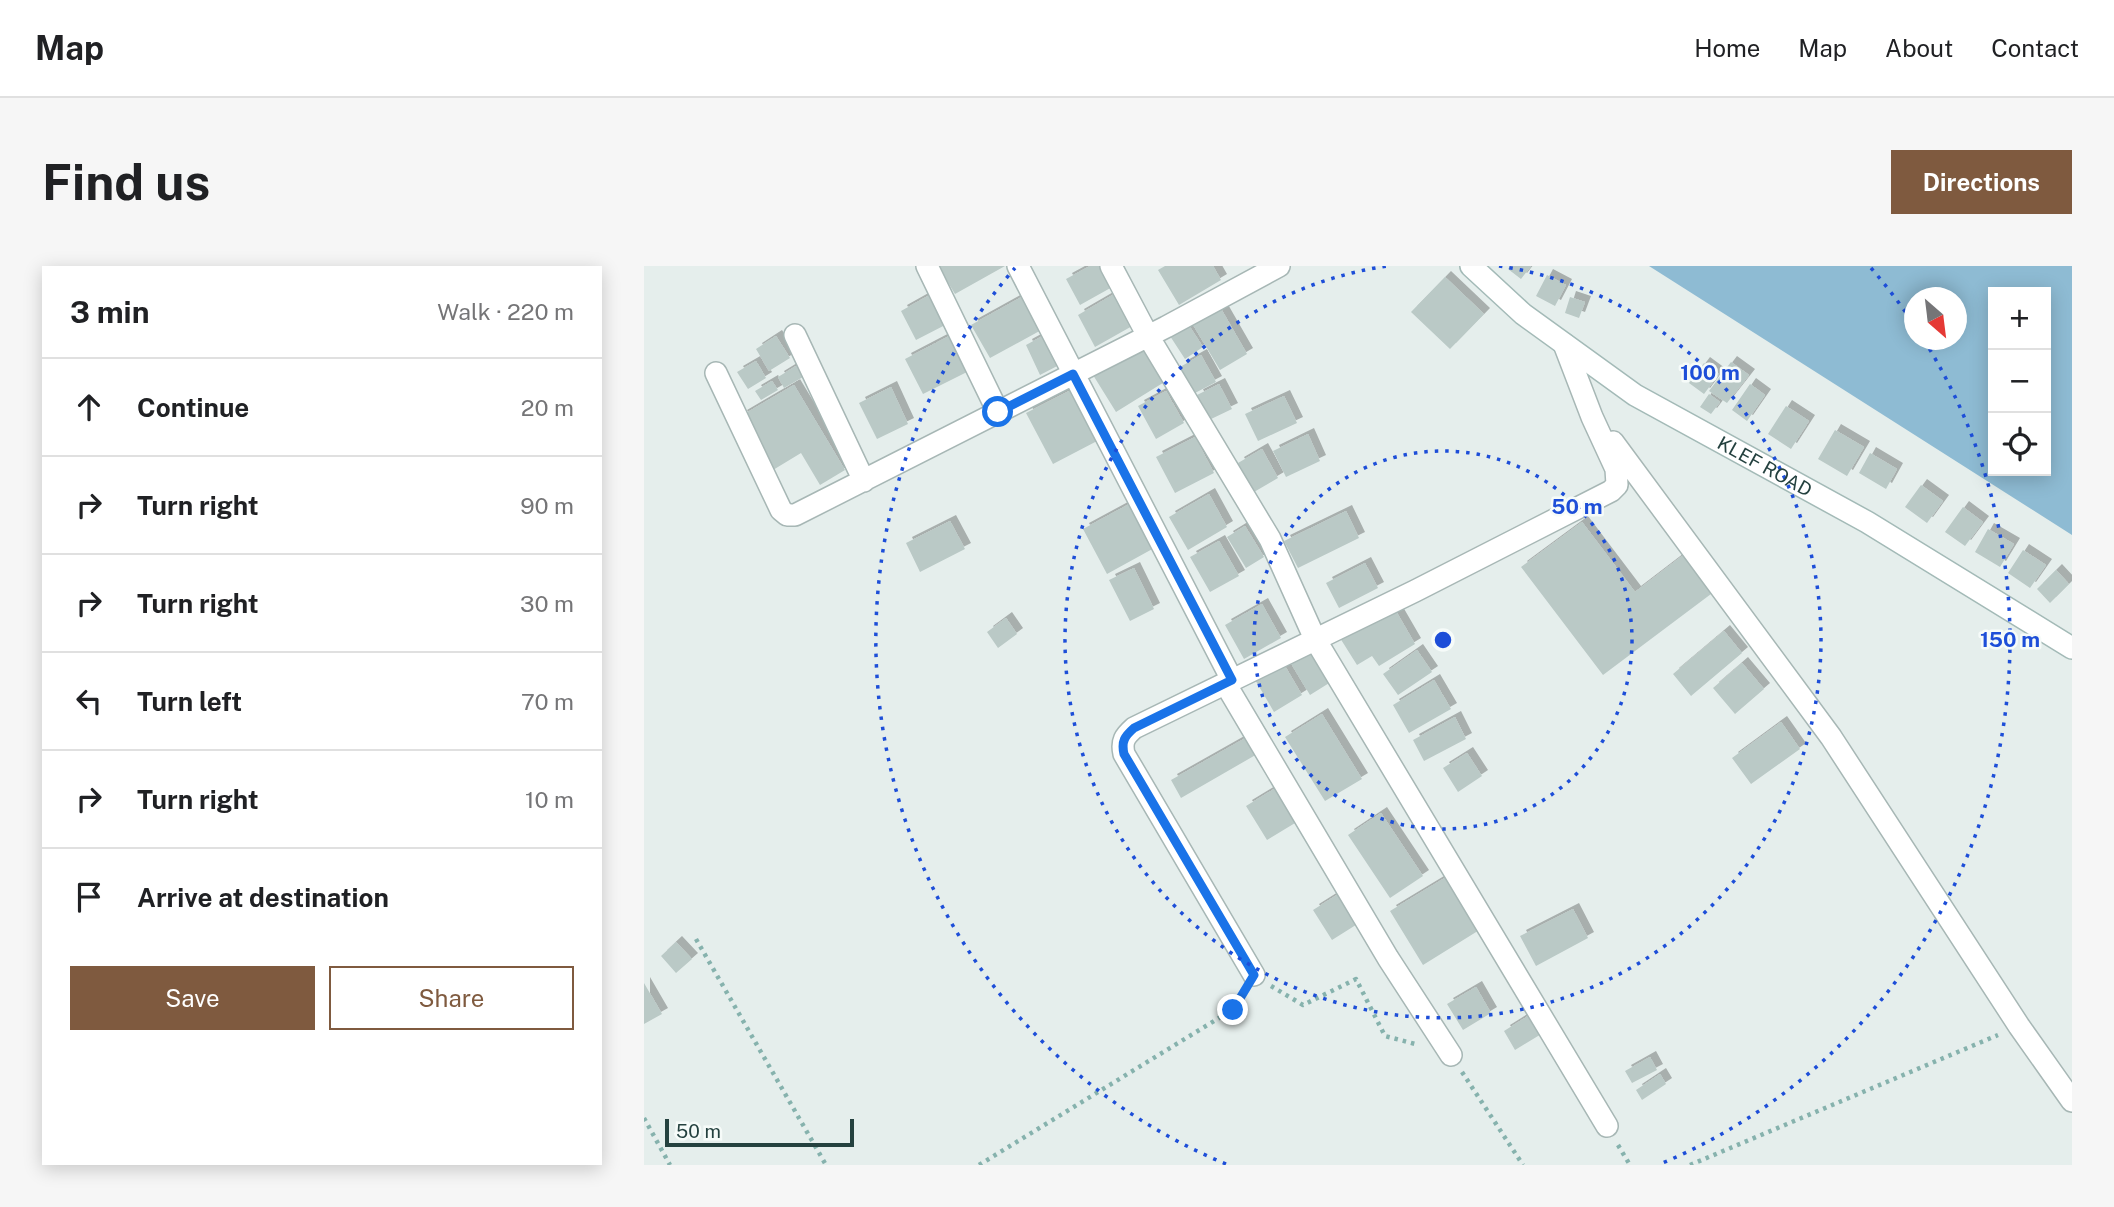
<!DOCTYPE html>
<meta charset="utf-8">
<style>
:root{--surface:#fff;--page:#f6f6f6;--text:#202124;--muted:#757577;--line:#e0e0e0;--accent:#7f5a3f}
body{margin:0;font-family:"Public Sans",sans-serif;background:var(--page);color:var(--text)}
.controls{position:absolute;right:21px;top:21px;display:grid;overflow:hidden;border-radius:0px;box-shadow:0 4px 18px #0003}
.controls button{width:63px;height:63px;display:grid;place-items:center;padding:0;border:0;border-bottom:2px solid var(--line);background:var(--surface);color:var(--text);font:35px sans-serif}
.compass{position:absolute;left:1260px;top:21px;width:63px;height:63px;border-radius:50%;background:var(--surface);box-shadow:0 4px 18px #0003;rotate:152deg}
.scale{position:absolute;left:21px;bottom:18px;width:189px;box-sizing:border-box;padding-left:7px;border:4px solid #24413f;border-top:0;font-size:19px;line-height:24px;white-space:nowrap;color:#24413f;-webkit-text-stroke:5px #f6fbf9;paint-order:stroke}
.stop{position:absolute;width:21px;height:21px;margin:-16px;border:5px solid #1a73e8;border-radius:50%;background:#fff}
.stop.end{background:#1a73e8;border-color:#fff;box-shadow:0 2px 7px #0008}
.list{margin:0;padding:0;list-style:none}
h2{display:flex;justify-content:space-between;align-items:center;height:91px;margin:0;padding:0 28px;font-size:30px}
h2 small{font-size:23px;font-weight:400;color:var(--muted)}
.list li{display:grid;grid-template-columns:46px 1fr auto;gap:21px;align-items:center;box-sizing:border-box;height:98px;padding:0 28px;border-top:2px solid var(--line)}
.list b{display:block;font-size:26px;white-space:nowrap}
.list em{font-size:23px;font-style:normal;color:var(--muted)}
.actions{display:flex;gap:14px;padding:21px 28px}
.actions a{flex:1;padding:16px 0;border:2px solid var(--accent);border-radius:0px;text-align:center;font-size:24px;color:var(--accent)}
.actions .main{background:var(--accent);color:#fff}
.icon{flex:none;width:38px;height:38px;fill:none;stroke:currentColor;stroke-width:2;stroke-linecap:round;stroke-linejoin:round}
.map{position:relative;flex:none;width:1428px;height:899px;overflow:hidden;border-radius:0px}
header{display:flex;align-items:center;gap:42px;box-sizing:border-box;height:98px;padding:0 35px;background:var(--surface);border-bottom:2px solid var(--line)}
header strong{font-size:33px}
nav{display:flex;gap:38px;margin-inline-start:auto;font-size:24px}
.intro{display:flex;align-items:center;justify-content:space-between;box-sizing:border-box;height:168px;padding:0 42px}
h1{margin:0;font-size:49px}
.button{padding:18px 32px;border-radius:0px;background:var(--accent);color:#fff;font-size:24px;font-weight:700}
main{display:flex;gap:42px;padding:0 42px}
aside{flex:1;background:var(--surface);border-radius:0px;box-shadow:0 4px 18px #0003}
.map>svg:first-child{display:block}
.water{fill:#8ebbd3;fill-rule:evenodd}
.building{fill:#bac9c6;filter:url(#shadow)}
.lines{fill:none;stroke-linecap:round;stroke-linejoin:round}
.minor-casing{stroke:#a7b7b5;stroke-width:24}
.secondary-casing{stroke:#a3bab7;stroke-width:24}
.path{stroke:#86b2ad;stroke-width:4.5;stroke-dasharray:3.5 5;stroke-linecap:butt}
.minor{stroke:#fff;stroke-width:21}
.secondary{stroke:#fff;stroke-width:21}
.route{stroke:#1a73e8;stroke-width:9}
.ring{fill:none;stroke:#1d4ed8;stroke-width:3.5;stroke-dasharray:3.5 7}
.labels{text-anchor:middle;stroke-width:5;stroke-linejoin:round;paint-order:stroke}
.street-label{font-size:19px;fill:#24413f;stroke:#f6fbf9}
.centre{fill:#1d4ed8;stroke:#f6fbf9;stroke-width:3.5}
.ring-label{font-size:21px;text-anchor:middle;font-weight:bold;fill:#1d4ed8;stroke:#f6fbf9;stroke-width:5;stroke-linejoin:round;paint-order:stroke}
</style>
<header>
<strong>Map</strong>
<nav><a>Home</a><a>Map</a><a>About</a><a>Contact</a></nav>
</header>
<div class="intro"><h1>Find us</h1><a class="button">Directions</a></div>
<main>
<aside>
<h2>3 min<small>Walk · 220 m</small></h2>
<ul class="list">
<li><svg class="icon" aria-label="ahead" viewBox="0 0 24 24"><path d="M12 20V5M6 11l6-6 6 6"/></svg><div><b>Continue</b></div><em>20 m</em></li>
<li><svg class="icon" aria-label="right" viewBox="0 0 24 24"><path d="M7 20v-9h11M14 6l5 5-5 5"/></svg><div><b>Turn right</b></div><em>90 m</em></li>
<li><svg class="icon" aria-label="right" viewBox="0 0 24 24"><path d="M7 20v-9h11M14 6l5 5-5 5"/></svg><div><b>Turn right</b></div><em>30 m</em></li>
<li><svg class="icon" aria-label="left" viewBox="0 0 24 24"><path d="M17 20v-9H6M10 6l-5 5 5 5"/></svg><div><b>Turn left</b></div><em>70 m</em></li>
<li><svg class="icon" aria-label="right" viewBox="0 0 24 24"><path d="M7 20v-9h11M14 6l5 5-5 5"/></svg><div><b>Turn right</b></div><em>10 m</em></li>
<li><svg class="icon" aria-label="arrive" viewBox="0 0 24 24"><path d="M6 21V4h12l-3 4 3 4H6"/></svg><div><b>Arrive at destination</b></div></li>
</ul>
<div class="actions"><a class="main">Save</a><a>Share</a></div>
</aside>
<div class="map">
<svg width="1428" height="899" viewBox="0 0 1428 899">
<defs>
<filter id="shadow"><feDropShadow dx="6" dy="-6" stdDeviation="0" flood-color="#0004"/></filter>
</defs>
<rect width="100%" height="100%" fill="#e5eeec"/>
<path class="water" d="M1005,0H1428V269ZM1349,26H1402V205H1349ZM1270,32H1312V74H1270Z"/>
<path class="building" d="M294,0H361L311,28Z
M446,0H459L470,20L436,39L422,13Z
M521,0H569L577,14L535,39L514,4Z
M866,0H887L877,13L864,3Z
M903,9L922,19L911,40L892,30Z
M801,11L840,48L806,83L767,46Z
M291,26L307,56L272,74L257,45Z
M472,27L490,59L451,81L434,49Z
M383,28L401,62L346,92L327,59Z
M926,31L941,36L935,52L921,47Z
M576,41L603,88L576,104L548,57Z
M544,58L559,81L541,93L526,70Z
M404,67L419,97L396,109L382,79Z
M309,68L327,104L279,128L261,93Z
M132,70L146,92L125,105L112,83Z
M499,78L522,115L472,146L449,109Z
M557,89L572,116L551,127L536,101Z
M112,95L122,112L104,123L93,106Z
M1087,96L1105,109L1083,137L1065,125Z
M1060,97L1075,108L1060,128L1045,117Z
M152,100L159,111L140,122L134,111Z
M128,115L134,124L117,134L111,125Z
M575,118L588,143L565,154L553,129Z
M1106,118L1121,129L1103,155L1088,144Z
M150,119L201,204L176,219L157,187L129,204L97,150Z
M247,121L264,158L233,173L215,137Z
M429,123L455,174L409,198L382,147Z
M522,125L540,157L512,173L494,140Z
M1065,128L1076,136L1067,148L1056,141Z
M640,130L653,157L614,175L601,148Z
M1142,140L1165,155L1147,183L1124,168Z
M1191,164L1220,181L1203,210L1174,193Z
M664,168L676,195L642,211L629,185Z
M551,171L570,207L531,227L512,191Z
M618,183L634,212L610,226L594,197Z
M1226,187L1253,203L1242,223L1215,207Z
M1277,219L1299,235L1283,257L1261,241Z
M565,228L583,261L544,284L525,251Z
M489,236L512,281L463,308L439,263Z
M1319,241L1339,256L1321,280L1301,266Z
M702,245L715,272L654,302L640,275Z
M306,255L321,283L276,306L262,277Z
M938,256L991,326L1042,287L1071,325L959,409L877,301Z
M601,260L620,291L602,302L583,271Z
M1344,263L1370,278L1356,301L1331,286Z
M575,275L595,310L566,326L546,291Z
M1379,284L1402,299L1386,322L1364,307Z
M721,297L734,322L695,342L682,317Z
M490,302L510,343L486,355L465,314Z
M1412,304L1425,318L1406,337L1393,323Z
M618,338L637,372L600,393L581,359Z
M749,340L771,378L735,400L728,390L713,399L696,372Z
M362,352L373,368L354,382L343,366Z
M1080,365L1098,387L1047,430L1029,408Z
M668,380L690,414L666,429L645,394Z
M773,384L788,406L754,429L739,408Z
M638,395L658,429L630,446L610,412Z
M1098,397L1120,423L1091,448L1069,422Z
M790,414L807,443L765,467L749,439Z
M678,448L718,513L681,535L641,471Z
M811,451L822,473L780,495L769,474Z
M1137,456L1156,483L1107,518L1088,492Z
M605,470L615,487L537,532L527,514Z
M823,487L838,510L814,526L799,502Z
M635,520L656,554L623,574L602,540Z
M737,547L779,610L746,632L704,569Z
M804,610L837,663L779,699L746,645Z
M696,627L715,657L688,674L669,644Z
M929,643L944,672L892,700L876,670Z
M32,676L48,693L32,707L17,690Z
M0,717L18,748L0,758Z
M832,721L847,747L819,764L803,738Z
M887,748L899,767L871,784L860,765Z
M1006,791L1013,804L988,817L981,805Z
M1016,808L1022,818L998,834L992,824Z"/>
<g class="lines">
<defs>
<path id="minor" d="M283,0L354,146
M374,0L588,414
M467,0L504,70L626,273L671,373L963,860
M151,69L220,215
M72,107L137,244L143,249H151L522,61L635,0
M969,176L1187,471L1375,760L1428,835
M581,417L744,692L807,789
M610,709L480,488C477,475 481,470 490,462L771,325L967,225L973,219L972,203L948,151L920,78"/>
<g id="secondary">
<path id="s1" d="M827,0L879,48L991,129L1223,256L1428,382"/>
</g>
</defs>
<use href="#minor" class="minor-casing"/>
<use href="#secondary" class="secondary-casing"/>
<path class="path" d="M52,673L182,899
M627,720L659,739L712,713L741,770L775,779
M818,806L879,899
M0,852L26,899
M974,879L986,899
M335,899L588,744L599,727
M1046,899L1354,769"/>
<use href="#minor" class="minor"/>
<use href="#secondary" class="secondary"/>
</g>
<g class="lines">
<path class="route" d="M354,146L429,108L588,414L490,462C481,470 477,475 480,488L610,709L589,744"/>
</g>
<g class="ring">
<circle cx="799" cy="374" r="189"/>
<path d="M855 0A378 378 0 1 1 743 0"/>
<path d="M582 898A567 567 0 0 1 371 2M1227 2A567 567 0 0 1 1269 57M1280 74A567 567 0 0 1 1016 898"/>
</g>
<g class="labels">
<g class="street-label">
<text dy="7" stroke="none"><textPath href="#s1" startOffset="357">KLEF ROAD</textPath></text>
</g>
</g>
<circle cx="799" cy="374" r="10" class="centre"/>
<g class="ring-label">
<text x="1066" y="114">100 m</text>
<text x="933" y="248">50 m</text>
<text x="1366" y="381">150 m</text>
</g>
</svg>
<div class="controls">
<button>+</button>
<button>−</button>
<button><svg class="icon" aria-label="locate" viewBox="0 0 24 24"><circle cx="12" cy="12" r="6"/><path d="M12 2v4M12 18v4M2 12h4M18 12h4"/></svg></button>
</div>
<svg class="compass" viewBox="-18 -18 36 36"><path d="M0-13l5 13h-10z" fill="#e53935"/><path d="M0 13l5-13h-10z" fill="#757577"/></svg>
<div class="scale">50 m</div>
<div class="stop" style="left:354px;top:146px"></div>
<div class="stop end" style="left:589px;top:744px"></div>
</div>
</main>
